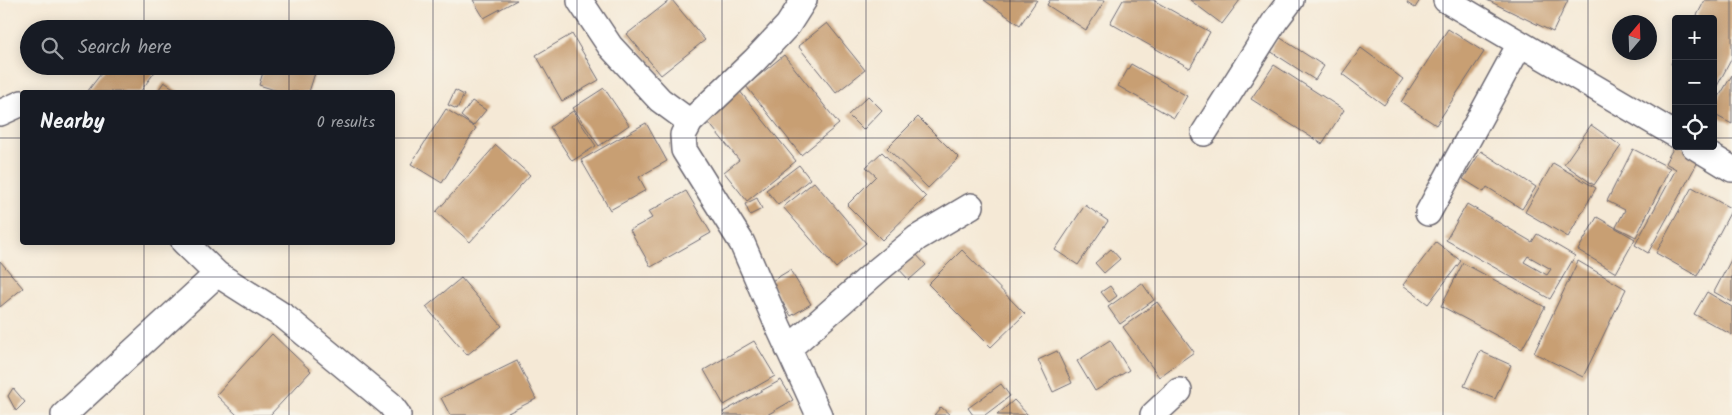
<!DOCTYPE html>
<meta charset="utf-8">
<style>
:root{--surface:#171b24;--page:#20242c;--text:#f1f3f6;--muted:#9ea1a6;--line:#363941}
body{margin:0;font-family:Kalam,sans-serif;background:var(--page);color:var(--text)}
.controls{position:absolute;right:15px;top:15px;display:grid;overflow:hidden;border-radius:5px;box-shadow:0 2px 12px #0003}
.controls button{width:45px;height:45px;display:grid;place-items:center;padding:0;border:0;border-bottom:1px solid var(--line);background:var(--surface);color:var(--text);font:25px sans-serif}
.compass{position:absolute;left:1612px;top:15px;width:45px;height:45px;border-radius:50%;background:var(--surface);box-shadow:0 2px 12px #0003;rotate:19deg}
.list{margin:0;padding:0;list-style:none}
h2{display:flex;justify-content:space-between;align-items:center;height:65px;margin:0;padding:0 20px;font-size:21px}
h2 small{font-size:16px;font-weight:400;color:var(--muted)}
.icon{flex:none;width:28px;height:28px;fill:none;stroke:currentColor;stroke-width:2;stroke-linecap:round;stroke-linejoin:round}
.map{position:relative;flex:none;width:1732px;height:415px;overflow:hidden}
.search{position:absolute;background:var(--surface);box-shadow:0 2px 12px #0003;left:20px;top:20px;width:375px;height:55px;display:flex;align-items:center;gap:12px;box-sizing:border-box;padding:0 18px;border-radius:28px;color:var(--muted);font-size:19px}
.panel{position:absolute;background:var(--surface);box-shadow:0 2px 12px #0003;left:20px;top:90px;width:375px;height:155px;border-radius:5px}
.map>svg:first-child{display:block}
.building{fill:#c89f73;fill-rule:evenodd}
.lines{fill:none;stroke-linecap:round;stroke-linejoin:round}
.minor-casing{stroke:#6c6871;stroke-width:28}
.minor{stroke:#fff;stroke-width:25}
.grid{fill:none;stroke:#22223b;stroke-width:1;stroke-opacity:0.55}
</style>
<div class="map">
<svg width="1732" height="415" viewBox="0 0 1732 415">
<rect width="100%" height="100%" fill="#f7f3e8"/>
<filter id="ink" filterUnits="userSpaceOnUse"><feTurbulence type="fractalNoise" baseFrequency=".02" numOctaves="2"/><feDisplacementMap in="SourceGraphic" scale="10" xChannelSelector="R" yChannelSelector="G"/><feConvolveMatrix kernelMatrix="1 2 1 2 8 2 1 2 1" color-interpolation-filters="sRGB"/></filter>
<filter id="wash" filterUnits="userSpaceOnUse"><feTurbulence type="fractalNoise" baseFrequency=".0096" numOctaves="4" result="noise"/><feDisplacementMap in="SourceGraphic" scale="20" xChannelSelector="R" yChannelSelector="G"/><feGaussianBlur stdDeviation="1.12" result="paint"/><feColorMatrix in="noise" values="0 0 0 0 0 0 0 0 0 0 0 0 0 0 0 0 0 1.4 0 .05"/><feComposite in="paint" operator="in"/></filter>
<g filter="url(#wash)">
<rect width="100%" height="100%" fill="#f5e9d6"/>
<g id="blocks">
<path class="building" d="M473,0H517L484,18Z
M670,0H672L705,40L661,75L627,34Z
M984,0H1037L1020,25Z
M1050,0H1105L1086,30L1047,5Z
M1123,0H1153L1210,32L1190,68L1110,23Z
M1190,0H1240L1222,24Z
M1409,0H1420L1415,8L1407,3Z
M1487,0H1568L1553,32Z
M1705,0H1732V58L1716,88L1713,86V19H1695Z
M827,23L865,70L836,93L798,46Z
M1448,29L1484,52L1436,125L1401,102Z
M572,34L599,80L562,101L536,55Z
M1279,37L1324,66L1315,80L1270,51Z
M1361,48L1403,79L1384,105L1342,74Z
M1676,54V66L1671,64Z
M784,55L839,124L801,155L746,86Z
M1131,64L1187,96L1174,118L1118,86Z
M1274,65L1344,110L1322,144L1251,99Z
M107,66H153L157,69L140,92H87Z
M265,66H295L315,73L309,92H281L259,85Z
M1732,75V124L1713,114V107Z
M164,82L180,92H157Z
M604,88L629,125L599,146L573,108Z
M455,90L464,95L457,109L448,105Z
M739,90L796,161L747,201L724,172L739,160L704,117Z
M868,96L882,110L863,130L848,115Z
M472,101L486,110L473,126L461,116Z
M446,109L476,128L442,183L411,164Z
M573,111L596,146L572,161L550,127Z
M918,117L959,158L928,188L887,148Z
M646,123L667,161L639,177L646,190L610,210L581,160Z
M1591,125L1621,146L1594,185L1564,164Z
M1676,143L1700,158L1648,253L1635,245L1676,169L1665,163Z
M496,145L530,175L470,242L436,212Z
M1633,149L1670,168L1636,237L1616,227L1625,210L1607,201Z
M1481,151L1536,187L1522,209L1487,187L1484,192L1463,179Z
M882,152L926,197L882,240L847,205L876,176L866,167Z
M1553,163L1596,188L1568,237L1525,212Z
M799,165L810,179L778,205L766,190Z
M814,182L866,243L836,268L783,207Z
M1692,187L1732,209L1697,276L1656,253Z
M686,191L711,233L651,267L630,230L652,218L648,212Z
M757,198L762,209L750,215L745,204Z
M1467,204L1532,242L1537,234L1575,256L1550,299L1446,240ZM1528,256L1551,269L1547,275L1524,262Z
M1085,205L1108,221L1078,265L1055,250Z
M1597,217L1635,239L1616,273L1578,250Z
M1436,242L1461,261L1428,304L1403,285Z
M1111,249L1120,259L1104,273L1095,263Z
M962,250L1025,314L991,347L928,284Z
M914,252L926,265L909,280L897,267Z
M1732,258V302L1714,292Z
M0,261L23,288L0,307Z
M1578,261L1626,289L1583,377L1534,353Z
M1463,263L1545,307L1522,349L1441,306Z
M790,270L811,304L791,316L770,282Z
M461,278L502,326L467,355L426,307Z
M1142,283L1154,300L1120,324L1108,307Z
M1110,286L1117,296L1109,302L1101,292Z
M1707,292L1732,307V335L1694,314Z
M1157,302L1194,352L1159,377L1123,327Z
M272,334L311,371L270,415H237L216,395Z
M1110,340L1129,370L1095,391L1077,361Z
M754,341L775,376L724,405L704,370Z
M1057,351L1072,383L1053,392L1038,360Z
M1480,351L1511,365L1495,399L1464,386Z
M517,361L536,399L504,415H450L441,398Z
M781,380L793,400L767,415H725L723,412Z
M1001,384L1010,396L985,415H973L968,408Z
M13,388L25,402L16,411L8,396Z
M1014,400L1028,415H997Z
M941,407L950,415H934Z"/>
</g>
</g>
<g filter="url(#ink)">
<use href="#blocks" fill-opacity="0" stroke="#6c6871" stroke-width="1"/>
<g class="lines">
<defs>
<path id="minor" d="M804,0L788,25L754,61L690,122L683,135L684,150L742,243L778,326L819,415
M1446,0L1676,135
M580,1L610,46L660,100L690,122
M0,113L22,103
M1204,133L1275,21L1291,0
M1694,146L1732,169
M1428,213L1520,44
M184,242L217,274L285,317L390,404L398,415
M788,349L878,270L917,238L971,206
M64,415L217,274
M1153,415L1179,391"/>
</defs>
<use href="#minor" class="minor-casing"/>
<use href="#minor" class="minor"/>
</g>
</g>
<path class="grid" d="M144,0V29M289,0V29M433,0V415M577,0V415M722,0V415M866,0V415M1010,0V415M1155,0V415M1299,0V415M1443,0V415M1588,0V415M144,66V92M289,66V92M0,138H22M392,138H1676M1713,138H1732M144,242V415M289,242V415M0,277H1732"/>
</svg>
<div class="controls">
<button>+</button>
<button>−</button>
<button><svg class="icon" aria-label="locate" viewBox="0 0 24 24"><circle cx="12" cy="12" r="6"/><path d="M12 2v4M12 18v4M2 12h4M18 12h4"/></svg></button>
</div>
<svg class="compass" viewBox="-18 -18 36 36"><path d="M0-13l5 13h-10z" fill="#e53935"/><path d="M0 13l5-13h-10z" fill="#9ea1a6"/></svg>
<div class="search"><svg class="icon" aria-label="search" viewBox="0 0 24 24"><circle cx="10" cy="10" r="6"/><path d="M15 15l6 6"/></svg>Search here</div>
<section class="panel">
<h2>Nearby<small>0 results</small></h2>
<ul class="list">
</ul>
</section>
</div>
